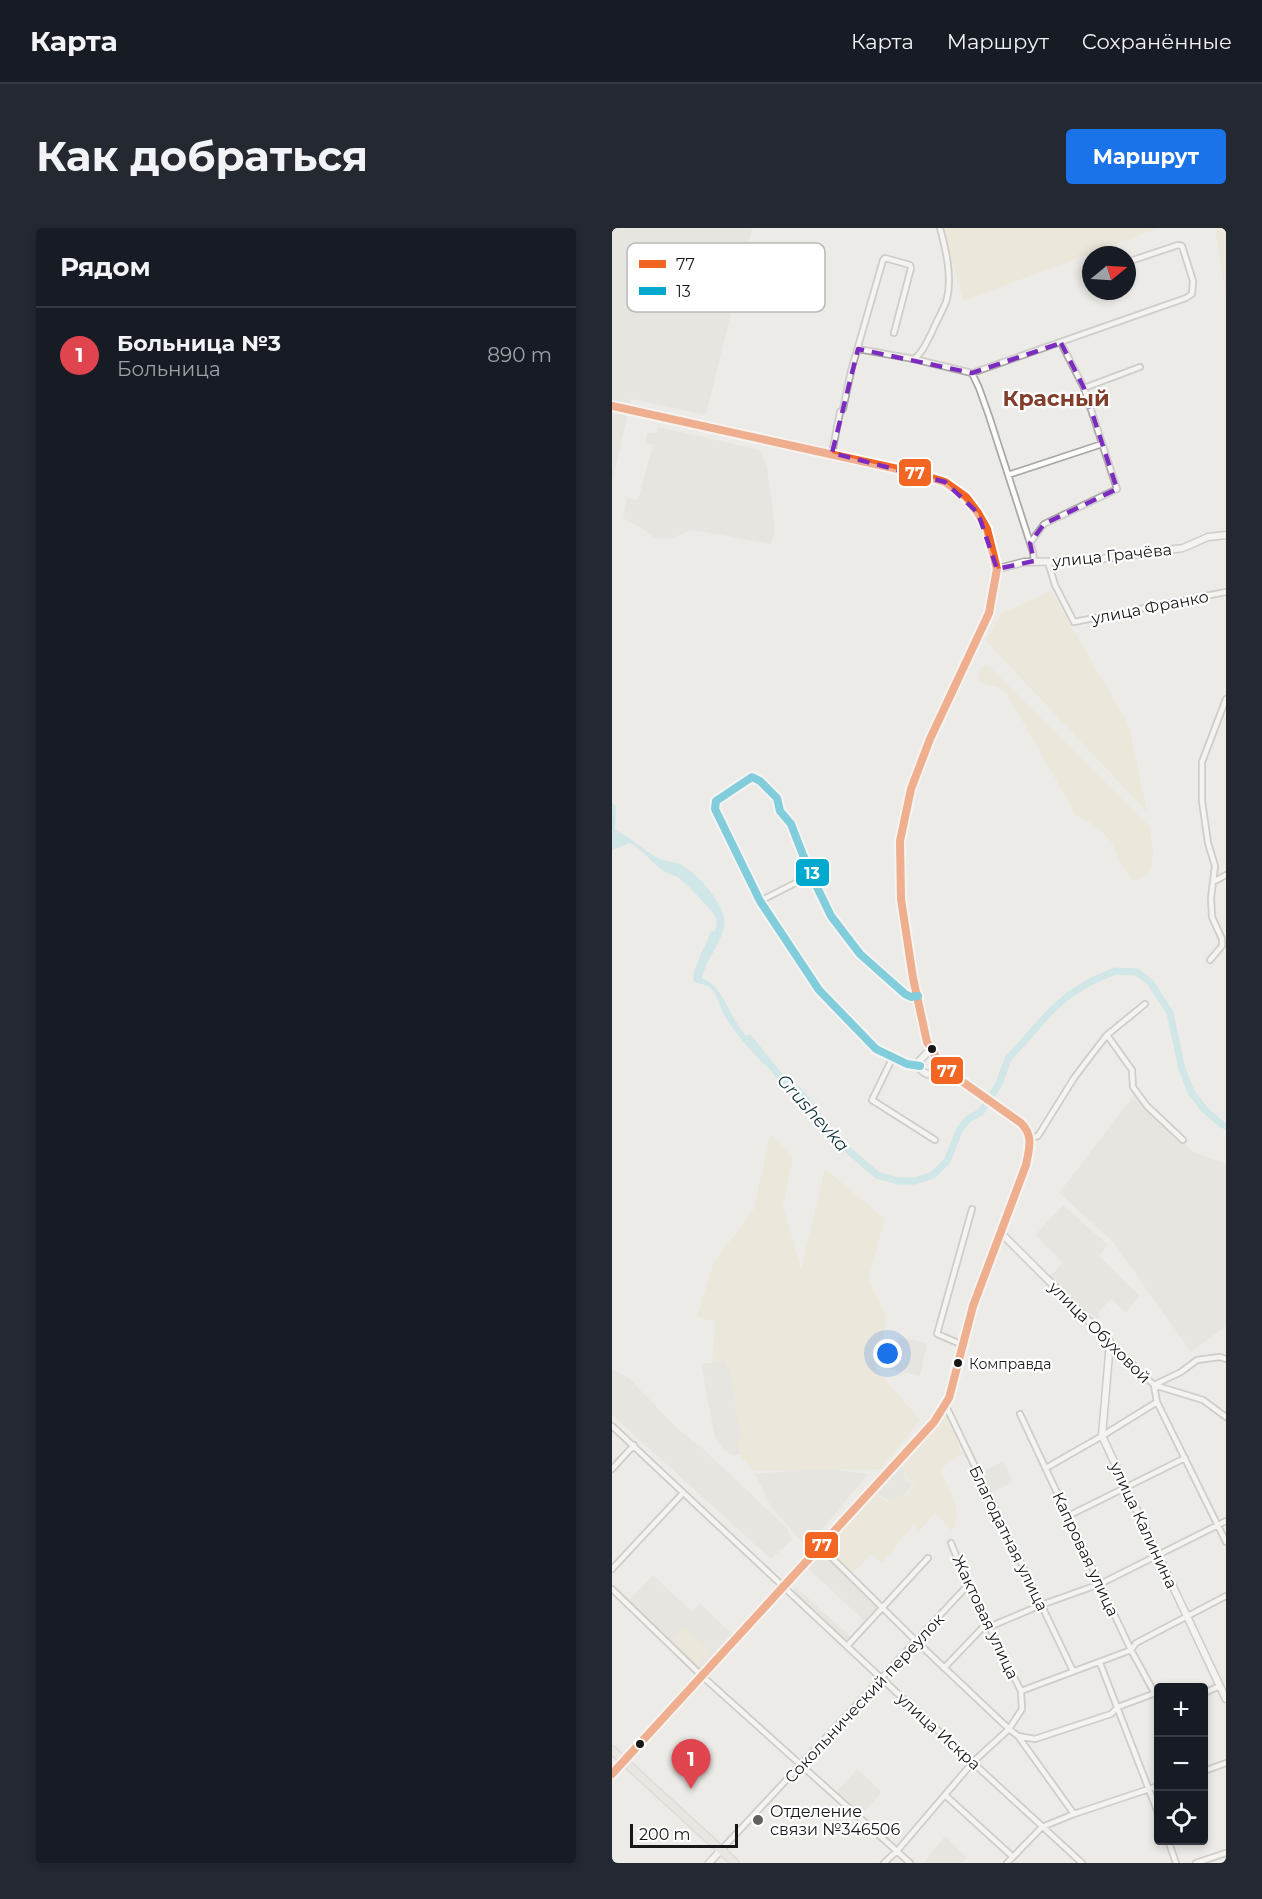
<!DOCTYPE html>
<html lang="ru">
<meta charset="utf-8">
<style>
:root{--surface:#171b24;--page:#242831;--text:#f1f3f6;--muted:#9ea1a6;--line:#363941;--accent:#1a73e8}
body{margin:0;font-family:Montserrat,sans-serif;background:var(--page);color:var(--text)}
.controls{position:absolute;right:18px;bottom:18px;display:grid;overflow:hidden;border-radius:6px;box-shadow:0 3px 9px #0003}
.controls button{width:54px;height:54px;display:grid;place-items:center;padding:0;border:0;border-bottom:2px solid var(--line);background:var(--surface);color:var(--text);font:30px sans-serif}
.compass{position:absolute;left:470px;top:18px;width:54px;height:54px;border-radius:50%;background:var(--surface);box-shadow:0 3px 9px #0003;rotate:72deg}
.scale{position:absolute;left:18px;bottom:15px;width:108px;box-sizing:border-box;padding-left:6px;border:3px solid #181716;border-top:0;font-size:16px;line-height:21px;white-space:nowrap;color:#181716;-webkit-text-stroke:4px #fff;paint-order:stroke}
.you{position:absolute;left:276px;top:1126px;width:21px;height:21px;margin:-15px;border:4px solid #fff;border-radius:50%;background:#1a73e8;box-shadow:0 0 0 9px #1a73e833}
.badge{display:grid;place-items:center;width:39px;height:39px;border-radius:50%;background:var(--accent);color:#fff;font-size:20px;font-weight:700}
.pin{position:absolute;translate:-50% -50px;filter:drop-shadow(0 2px 3px #0008)}
.pin::after{content:'';position:absolute;top:32px;width:21px;height:18px;background:inherit;clip-path:polygon(0 0,100% 0,50% 100%)}
.list{margin:0;padding:0;list-style:none}
h2{display:flex;justify-content:space-between;align-items:center;height:78px;margin:0;padding:0 24px;font-size:26px}
h2 small{font-size:20px;font-weight:400;color:var(--muted)}
.list li{display:grid;grid-template-columns:39px 1fr auto;gap:18px;align-items:center;box-sizing:border-box;height:96px;padding:0 24px;border-top:2px solid var(--line)}
.list b{display:block;font-size:22px;white-space:nowrap}
.list p{margin:0;font-size:20px;white-space:nowrap;color:var(--muted)}
.list em{font-size:20px;font-style:normal;color:var(--muted)}
.icon{flex:none;width:33px;height:33px;fill:none;stroke:currentColor;stroke-width:2;stroke-linecap:round;stroke-linejoin:round}
.map{position:relative;flex:none;width:614px;height:1635px;overflow:hidden;border-radius:6px}
header{display:flex;align-items:center;gap:36px;box-sizing:border-box;height:84px;padding:0 30px;background:var(--surface);border-bottom:2px solid var(--line)}
header strong{font-size:28px}
nav{display:flex;gap:33px;margin-inline-start:auto;font-size:21px}
.intro{display:flex;align-items:center;justify-content:space-between;box-sizing:border-box;height:144px;padding:0 36px}
h1{margin:0;font-size:42px}
.button{padding:15px 27px;border-radius:6px;background:var(--accent);color:#fff;font-size:21px;font-weight:700}
main{display:flex;gap:36px;padding:0 36px}
aside{flex:1;background:var(--surface);border-radius:6px;box-shadow:0 3px 9px #0003}
.map>svg:first-child{display:block}
.built{fill:#e1ded5}
.green{fill:#e9e2cb}
.water{fill:#aedfe6}
.lines{fill:none;stroke-linecap:round;stroke-linejoin:round}
.river{stroke:#aedfe6;stroke-width:7}
.street-casing{stroke:#a9a8a6;stroke-width:8}
.secondary-casing{stroke:#a9a8a6;stroke-width:9}
.primary-casing{stroke:#cac9c8;stroke-width:10}
.street{stroke:#fcfcfb;stroke-width:4.5}
.secondary{stroke:#fcfcfb;stroke-width:6}
.primary{stroke:#e4e0d9;stroke-width:7}
.bus-1-casing{stroke:#fff;stroke-width:12}
.bus-2-casing{stroke:#fff;stroke-width:12}
.bus-1{stroke:#f26522;stroke-width:8}
.bus-2{stroke:#00a9ce;stroke-width:8}
.marked{fill:none;stroke:#7b2cbf;stroke-width:4.5;stroke-dasharray:12 8;stroke-linejoin:round}
.bus-dot{fill:#181716;stroke:#fff;stroke-width:2}
.poi-dot{fill:#62615f;stroke:#fff;stroke-width:2}
.labels{text-anchor:middle;stroke-width:4.5;stroke-linejoin:round;paint-order:stroke}
.bus-label{font-size:14px;fill:#181716;stroke:#fff;text-anchor:start}
.street-label{font-size:16px;fill:#181716;stroke:#fff}
.poi-label{font-size:16px;fill:#181716;stroke:#fff;text-anchor:start}
.water-label{font-size:18px;font-style:italic;fill:#13363c;stroke:#fff}
.district-label{font-size:22px;font-weight:bold;fill:#823d2b;stroke:#fff}
.key{fill:#fff;stroke:#bab9b9;stroke-width:1.5}
.key-label{font-size:16px;fill:#181716}
.line-badge{stroke:#fff;stroke-width:2}
.badge-label{font-size:16px;text-anchor:middle;font-weight:bold;fill:#fff}
</style>
<header>
<strong>Карта</strong>
<nav><a>Карта</a><a>Маршрут</a><a>Сохранённые</a></nav>
</header>
<div class="intro"><h1>Как добраться</h1><a class="button">Маршрут</a></div>
<main>
<aside>
<h2>Рядом<small></small></h2>
<ul class="list">
<li><span class="badge" style="background:#e0444e">1</span><div><b>Больница №3</b><p>Больница</p></div><em>890 m</em></li>
</ul>
</aside>
<div class="map">
<svg width="614" height="1635" viewBox="0 0 614 1635">
<rect width="100%" height="100%" fill="#ecebe7"/>
<path class="built" d="M0,0H140L94,187L19,171L0,256Z
M46,199L144,221L149,224L155,239L162,292V305L159,316L80,302L57,311L42,310L28,299L11,290L15,270L26,272L41,217L33,215L35,205H44Z
M522,867L581,924L614,936V1098L579,1124L501,1014L447,965Z
M451,977L496,1017L487,1028L528,1068L514,1084L499,1071L486,1085L488,1088L485,1092L478,1084L476,1086L438,1049L451,1034L423,1007Z
M287,1109L315,1115L308,1148L277,1141L279,1134H281Z
M113,1133L118,1140L130,1213L126,1215L128,1227H121L113,1223L103,1210L89,1136Z
M0,1141L16,1149L68,1203L91,1221L175,1300L180,1312L159,1331L0,1187Z
M290,1232L293,1250L300,1257L291,1269L277,1273L262,1263Z
M391,1233L401,1254L378,1266L368,1245Z
M211,1240L256,1246L195,1320L159,1279L143,1246Z
M211,1324L265,1379L252,1393L196,1340Z
M41,1347L80,1384L88,1375L121,1407L88,1442L15,1374Z
M184,1359L240,1410L236,1414L180,1363Z
M245,1541L270,1564L249,1587L224,1564Z
M333,1608L355,1630L350,1635H311Z"/>
<path class="green" d="M331,0H547L351,73Z
M603,0H614V71Z
M439,363L517,498L535,584L374,413L390,385Z
M370,438H377L538,599L541,626L539,641L529,651L521,652L507,633L500,615L487,600L464,587L394,464C383,455 377,460 367,452V443Z
M158,907L181,929L171,978L189,1041L213,941L273,991L256,1051L275,1089L264,1141L308,1192L269,1241L141,1243L128,1227L126,1214L130,1213L118,1141H115L113,1133L100,1134L103,1094L85,1088L102,1034L142,981Z
M333,1181L350,1226L328,1241C336,1260 353,1284 340,1303L323,1285L307,1303L301,1297L270,1335L259,1326L240,1346L211,1319L262,1264L276,1274L293,1269L302,1257L294,1249L291,1232Z
M72,1399L99,1424L86,1438L59,1413Z"/>
<path class="water" d="M0,575L4,578L3,602C21,610 29,621 46,630C52,634 61,633 68,636C85,645 117,679 112,699C108,718 94,731 90,750C108,756 116,782 126,797C139,816 155,835 173,849L169,850C150,837 119,803 110,782C106,775 104,762 96,758C91,756 87,756 82,754C78,741 92,727 97,717C101,711 106,697 104,690C101,683 73,654 66,649C62,647 57,646 53,644C40,636 32,622 18,615L0,622Z"/>
<g class="lines">
<path class="river" d="M88,738C91,726 98,718 101,707
M137,810L169,850L186,862L202,881L214,903L226,918L236,922L265,947L285,953H303L321,947L335,933L348,901L356,891L369,884L387,856L396,831L438,784L458,766L480,753L503,743L525,744L539,755L558,785L570,841L579,864L592,881L609,896L614,898"/>
<defs>
<path id="street" d="M246,121L302,131L360,145L574,70L580,66L581,53L570,18L566,17L521,32
M302,131C311,125 315,113 320,104C324,94 330,84 334,74C341,51 334,22 328,0
M360,145L367,160L377,188L421,324L422,333
M472,160L528,139
M220,225L228,184L231,181L239,143L271,32L273,30L298,37L299,40L282,105
M396,247L490,216
M418,315L432,296L505,261L472,160L449,115
M436,334L443,357L462,394L614,364
M601,654L614,647
M148,673L201,646
M598,732L610,718V711L600,689L599,670L603,638L596,615L590,573V534L614,471
M306,768L299,769L293,766L248,726L219,688L203,655L201,646L191,627L179,596L168,583L165,570L148,553L140,549L104,573L103,581L148,673L207,762L264,821L295,836L308,838
M495,807L520,842L521,859L535,878L571,912
M281,829L260,872L323,912
M418,910L426,908L462,850L484,821L495,807L533,776
M498,1114L542,1157L545,1174L614,1314
M351,1117L325,1106L360,981
M542,1157L591,1172L614,1189
M542,1157L569,1144L585,1132L608,1129L614,1131
M333,1176L461,1443
M408,1186L519,1422L542,1464
M0,1198L270,1451L470,1635
M434,1240L490,1208L545,1174
M0,1241L22,1217
M456,1288L573,1230
M339,1315L356,1357L409,1463
M209,1319L304,1413L397,1501L406,1508L423,1511L499,1486L506,1479L546,1464
M0,1341L71,1265
M0,1361L90,1448L298,1635
M377,1399L429,1377L488,1356L614,1293
M235,1418L316,1330
M488,1435L546,1585
M332,1440L375,1395
M592,1465L608,1458
M406,1508L462,1586
M592,1543L614,1535
M333,1567L401,1629
M556,1612L564,1635
M109,1622L356,1357
M272,1635L285,1623L361,1534L397,1501L410,1481L409,1463L519,1422L524,1415L614,1368
M395,1635L430,1599L462,1586L546,1558
M584,1635L614,1625"/>
<path id="secondary" d="M0,178L304,245L333,254L354,269L366,285L375,301L385,341L377,385L318,511L299,561L288,613L289,671L301,750L315,814L331,840L409,895C422,908 417,921 414,937L361,1078L337,1170L322,1194L0,1546
M385,341L412,334L473,333L571,320L596,309L614,307
M318,822L308,832L309,842C317,850 323,845 331,840
M389,1005L498,1114L490,1208L614,1471
M97,1635L109,1622"/>
<path id="primary" d="M0,1522L123,1635"/>
</defs>
<use href="#street" class="street-casing"/>
<use href="#secondary" class="secondary-casing"/>
<use href="#primary" class="primary-casing"/>
<use href="#street" class="street"/>
<use href="#secondary" class="secondary"/>
<use href="#primary" class="primary"/>
<defs>
<path id="bus-1" d="M0,178L304,245L333,254L354,269L366,285L375,301L385,341L377,385L318,511L299,561L288,613L289,671L301,750L315,814L331,840L409,895C422,908 417,921 414,937L361,1078L337,1170L322,1194L0,1546"/>
<path id="bus-2" d="M306,768L299,769L293,766L248,726L219,688L203,655L201,646L191,627L179,596L168,583L165,570L148,553L140,549L104,573L103,581L148,673L207,762L264,821L295,836L308,838"/>
</defs>
<use href="#bus-1" class="bus-1-casing"/>
<use href="#bus-2" class="bus-2-casing"/>
<use href="#bus-1" class="bus-1"/>
<use href="#bus-2" class="bus-2"/>
</g>
<path d="M0 0H614V1635H0ZM449,115L472,160L505,261L432,296L418,315L422,333L385,341L366,285L333,254L220,225L246,121L360,145Z" fill="#ecebe7" fill-opacity=".55" fill-rule="evenodd"/>
<path class="marked" d="M449,115L472,160L505,261L432,296L418,315L422,333L385,341L366,285L333,254L220,225L246,121L360,145Z"/>
<g class="bus-dot">
<circle cx="320" cy="821" r="5"/>
<circle cx="346" cy="1135" r="5"/>
<circle cx="28" cy="1516" r="5"/>
</g>
<circle class="poi-dot" cx="146" cy="1592" r="6"/>
<g class="labels">
<g class="bus-label">
<text x="357" y="1141">Комправда</text>
</g>
<g class="street-label">
<text transform="translate(500 327) rotate(-6)" y="6">улица Грачёва</text>
<text transform="translate(538 379) rotate(-11)" y="6">улица Франко</text>
<text transform="translate(488 1104) rotate(45)" y="6">улица Обуховой</text>
<text transform="translate(532 1297) rotate(65)" y="6">улица Калинина</text>
<text transform="translate(397 1310) rotate(64)" y="6">Благодатная улица</text>
<text transform="translate(474 1326) rotate(65)" y="6">Капровая улица</text>
<text transform="translate(374 1389) rotate(65)" y="6">Жактовая улица</text>
<text transform="translate(252 1470) rotate(-47)" y="6">Сокольнический переулок</text>
<text transform="translate(327 1503) rotate(42)" y="6">улица Искра</text>
</g>
<g class="poi-label">
<text x="158" y="1589">Отделение<tspan x="158" dy="18">связи №346506</tspan></text>
</g>
<g class="water-label">
<text transform="translate(201 885) rotate(48)" y="6">Grushevka</text>
</g>
<g class="district-label">
<text x="444" y="178">Красный</text>
</g>
</g>
<rect x="15" y="15" width="198" height="69" rx="9" class="key"/>
<rect x="27" y="32" width="27" height="8" fill="#f26522"/>
<rect x="27" y="59" width="27" height="8" fill="#00a9ce"/>
<g class="key-label">
<text x="64" y="42">77</text>
<text x="64" y="69">13</text>
</g>
<g class="line-badge">
<rect x="286" y="230" width="34" height="29" rx="6" fill="#f26522"/>
<rect x="183" y="630" width="35" height="29" rx="6" fill="#00a9ce"/>
<rect x="318" y="828" width="34" height="29" rx="6" fill="#f26522"/>
<rect x="192" y="1303" width="35" height="28" rx="6" fill="#f26522"/>
</g>
<g class="badge-label">
<text x="303" y="251">77</text>
<text x="200" y="651">13</text>
<text x="335" y="849">77</text>
<text x="210" y="1323">77</text>
</g>
</svg>
<div class="controls">
<button>+</button>
<button>−</button>
<button><svg class="icon" aria-label="locate" viewBox="0 0 24 24"><circle cx="12" cy="12" r="6"/><path d="M12 2v4M12 18v4M2 12h4M18 12h4"/></svg></button>
</div>
<svg class="compass" viewBox="-18 -18 36 36"><path d="M0-13l5 13h-10z" fill="#e53935"/><path d="M0 13l5-13h-10z" fill="#9ea1a6"/></svg>
<div class="scale">200 m</div>
<div class="you"></div>
<div class="pin badge" style="left:79px;top:1561px;background:#e0444e">1</div>
</div>
</main>
